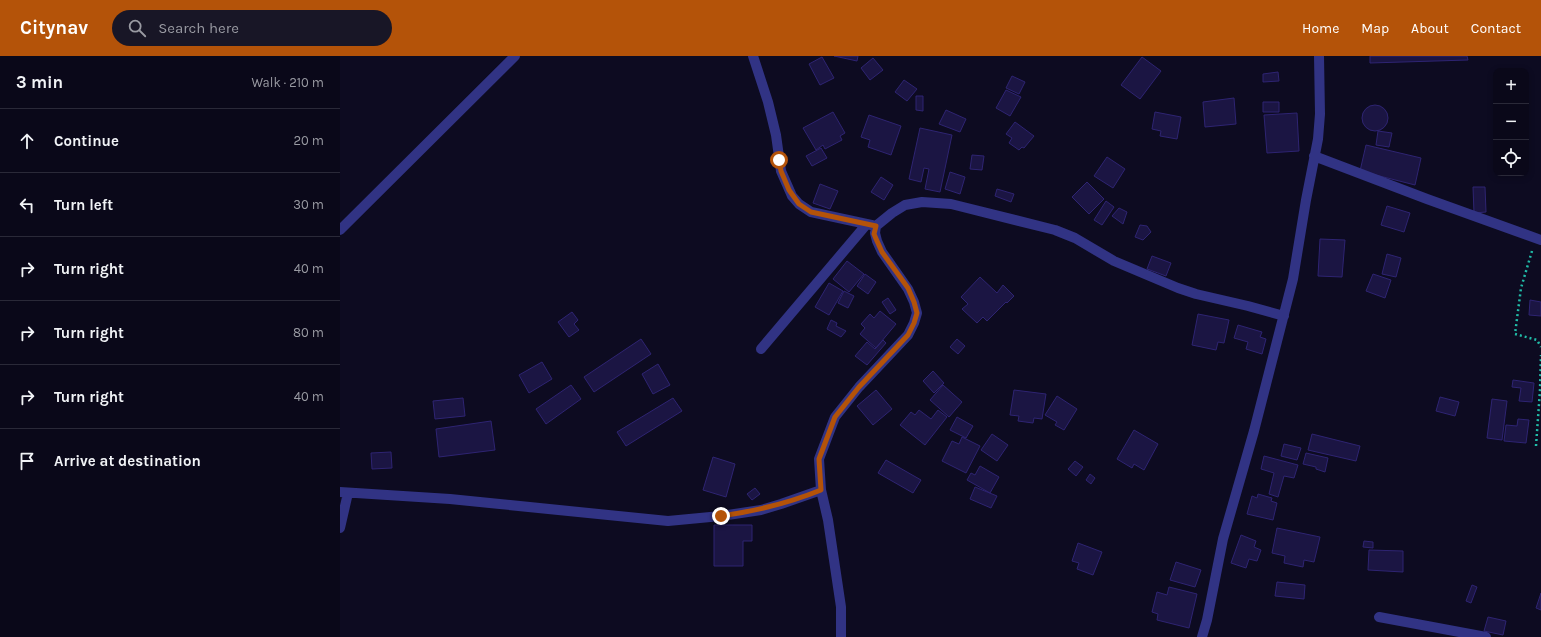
<!DOCTYPE html>
<meta charset="utf-8">
<style>
:root{--surface:#0a0819;--page:#181626;--text:#f1f3f6;--muted:#999aa2;--line:#2a2938;--accent:#b45309}
body{margin:0;font-family:Karla,sans-serif;background:var(--page);color:var(--text)}
.controls{position:absolute;right:12px;top:12px;display:grid;overflow:hidden;border-radius:8px;box-shadow:0 2px 6px #0003}
.controls button{width:36px;height:36px;display:grid;place-items:center;padding:0;border:0;border-bottom:1px solid var(--line);background:var(--surface);color:var(--text);font:20px sans-serif}
.stop{position:absolute;width:12px;height:12px;margin:-9px;border:3px solid #b45309;border-radius:50%;background:#fff}
.stop.end{background:#b45309;border-color:#fff;box-shadow:0 1px 4px #0008}
.list{margin:0;padding:0;list-style:none}
h2{display:flex;justify-content:space-between;align-items:center;height:52px;margin:0;padding:0 16px;font-size:17px}
h2 small{font-size:13px;font-weight:400;color:var(--muted)}
.list li{display:grid;grid-template-columns:26px 1fr auto;gap:12px;align-items:center;box-sizing:border-box;height:64px;padding:0 16px;border-top:1px solid var(--line)}
.list b{display:block;font-size:15px;white-space:nowrap}
.list em{font-size:13px;font-style:normal;color:var(--muted)}
.icon{flex:none;width:22px;height:22px;fill:none;stroke:currentColor;stroke-width:2;stroke-linecap:round;stroke-linejoin:round}
.map{position:relative;flex:none;width:1201px;height:581px;overflow:hidden}
header{display:flex;align-items:center;gap:24px;box-sizing:border-box;height:56px;padding:0 20px;background:var(--accent);color:#fff}
header strong{font-size:19px}
nav{display:flex;gap:22px;margin-inline-start:auto;font-size:14px}
.search{width:280px;height:36px;background:var(--page);display:flex;align-items:center;gap:10px;box-sizing:border-box;padding:0 14px;border-radius:22px;color:var(--muted);font-size:15px}
main{display:flex}
aside{flex:1;background:var(--surface)}
.map>svg:first-child{display:block}
.building{fill:#1b1543;stroke:#2e2472}
.lines{fill:none;stroke-linecap:round;stroke-linejoin:round}
.path{stroke:#21bca8;stroke-width:2.5;stroke-dasharray:2 3;stroke-linecap:butt}
.street{stroke:#313384;stroke-width:10}
.route{stroke:#b45309;stroke-width:5}
</style>
<header>
<strong>Citynav</strong>
<div class="search"><svg class="icon" aria-label="search" viewBox="0 0 24 24"><circle cx="10" cy="10" r="6"/><path d="M15 15l6 6"/></svg>Search here</div>
<nav><a>Home</a><a>Map</a><a>About</a><a>Contact</a></nav>
</header>
<main>
<aside>
<h2>3 min<small>Walk · 210 m</small></h2>
<ul class="list">
<li><svg class="icon" aria-label="ahead" viewBox="0 0 24 24"><path d="M12 20V5M6 11l6-6 6 6"/></svg><div><b>Continue</b></div><em>20 m</em></li>
<li><svg class="icon" aria-label="left" viewBox="0 0 24 24"><path d="M17 20v-9H6M10 6l-5 5 5 5"/></svg><div><b>Turn left</b></div><em>30 m</em></li>
<li><svg class="icon" aria-label="right" viewBox="0 0 24 24"><path d="M7 20v-9h11M14 6l5 5-5 5"/></svg><div><b>Turn right</b></div><em>40 m</em></li>
<li><svg class="icon" aria-label="right" viewBox="0 0 24 24"><path d="M7 20v-9h11M14 6l5 5-5 5"/></svg><div><b>Turn right</b></div><em>80 m</em></li>
<li><svg class="icon" aria-label="right" viewBox="0 0 24 24"><path d="M7 20v-9h11M14 6l5 5-5 5"/></svg><div><b>Turn right</b></div><em>40 m</em></li>
<li><svg class="icon" aria-label="arrive" viewBox="0 0 24 24"><path d="M6 21V4h12l-3 4 3 4H6"/></svg><div><b>Arrive at destination</b></div></li>
</ul>
</aside>
<div class="map">
<svg width="1201" height="581" viewBox="0 0 1201 581">
<rect width="100%" height="100%" fill="#0d0b21"/>
<path class="building" d="M494,0H518L517,5Z
M1030,0H1127L1128,4L1030,7Z
M482,1L494,22L480,29L469,8Z
M802,1L821,15L800,43L781,29Z
M533,2L543,14L530,24L521,12Z
M938,16L939,25L923,26V18Z
M672,20L685,26L679,38L666,32Z
M564,24L577,33L567,45L555,36Z
M666,34L681,41L670,60L656,52Z
M576,40H583V55L576,54Z
M894,42L896,68L865,71L863,46Z
M923,46H939V56H923Z
M1022 62a13 13 0 1 1 26 0a13 13 0 1 1-26 0Z
M606,54L626,63L620,76L599,68Z
M493,56L505,77L500,80L502,84L485,93L483,89L476,94L463,72Z
M815,56L841,61L837,83L820,80L821,75L812,73Z
M957,57L959,95L927,97L924,59Z
M529,59L561,70L551,99L528,91L530,84L521,81Z
M675,66L694,80L684,92L682,91L679,94L669,87L672,82L666,78Z
M580,72L612,79L600,136L585,133L589,113L584,112L581,126L569,123Z
M1038,75L1052,77L1049,91L1036,89Z
M1026,89L1081,102L1075,129L1020,115Z
M481,92L487,102L472,110L466,100Z
M632,99L644,100L642,114L630,113Z
M767,101L785,113L773,132L754,120Z
M610,116L625,121L620,138L605,133Z
M541,121L553,129L544,144L531,136Z
M747,126L764,143L749,158L732,141Z
M480,128L498,135L490,153L473,147Z
M1133,131H1145L1146,156L1134,157Z
M657,133L674,138L671,146L655,140Z
M766,145L774,151L762,169L754,164Z
M1047,150L1070,157L1064,176L1041,169Z
M779,152L787,156L783,168L772,160Z
M800,169L807,170L811,176L803,184L795,181Z
M980,183L1005,184L1002,221L978,220Z
M1047,198L1061,202L1056,221L1042,218Z
M812,200L831,207L826,220L807,213Z
M507,205L524,218L509,236L493,223Z
M525,218L536,226L528,238L517,230Z
M1033,218L1051,224L1045,242L1026,235Z
M640,221L657,237L663,229L674,240L667,247L666,246L647,265L643,261L637,267L622,253L628,248L621,241Z
M489,227L503,235L489,259L475,251Z
M504,235L514,240L508,252L498,247Z
M548,242L556,254L550,258L542,246Z
M1190,244L1201,246V260L1189,259Z
M540,255L556,268L536,292L520,278L525,272L521,268L530,258L534,262Z
M232,256L238,264L234,268L239,274L229,281L218,266Z
M858,258L889,264L884,287L878,286L876,294L852,289Z
M491,264L497,267L496,270L506,275L501,281L487,273Z
M898,269L922,276L920,281L926,283L922,298L906,293L908,286L894,282Z
M301,283L311,298L254,336L244,321Z
M617,283L625,290L618,298L610,291Z
M543,284L546,287L527,309L515,300L527,286L535,293Z
M202,306L212,323L189,337L179,319Z
M318,308L330,329L313,338L302,318Z
M593,315L604,327L594,337L583,325Z
M1173,324L1194,327L1192,346L1179,345L1181,332L1172,331Z
M231,329L241,343L206,368L196,353Z
M603,329L622,346L609,361L590,344Z
M536,334L552,353L533,369L517,350Z
M674,334L706,338L702,363L694,362L693,367L678,365L679,360L670,359Z
M717,340L737,353L724,374L715,369L717,366L705,359Z
M1100,341L1119,346L1115,360L1096,355Z
M123,342L125,360L95,363L93,345Z
M333,342L342,355L286,390L277,376Z
M1152,343L1167,345L1162,384L1147,382Z
M579,354L591,363L598,354L607,361L585,389L560,369L571,356L575,359Z
M617,361L633,370L626,382L610,374Z
M1178,363L1189,364L1186,387L1164,385L1166,369L1177,370Z
M151,365L155,394L99,401L96,373Z
M794,374L818,388L804,414L794,408L792,412L777,403Z
M652,378L668,389L657,405L641,394Z
M972,378L1020,390L1016,405L968,394Z
M622,381L640,390L626,417L602,405L612,385L619,388Z
M944,388L961,392L957,404L941,400Z
M51,396L52,412L32,413L31,397Z
M966,397L988,402L985,416L976,413V411L963,408Z
M924,400L958,409L954,422L944,420L938,441L929,438L934,417L921,413Z
M373,401L395,408L386,441L363,434Z
M546,404L581,424L573,437L538,417Z
M735,405L743,411L736,420L728,413Z
M640,410L659,421L650,437L627,424L631,417L635,419Z
M750,418L755,422L751,428L746,424Z
M635,431L657,440L651,452L630,443Z
M415,432L420,438L412,444L407,438Z
M918,438L932,442L931,445L937,447L933,464L907,458L912,440L917,442Z
M374,469H412V485H403V510H374Z
M937,472L980,481L974,506L964,504L963,511L944,507L945,500L932,497Z
M901,479L916,485L914,491L921,494L917,505L909,503L906,512L891,507Z
M1024,485L1033,486V492L1023,491Z
M738,487L762,496L753,519L737,513L739,507L732,505Z
M1029,494L1063,495V516L1028,514Z
M836,506L861,514L855,531L830,524Z
M937,526L965,529L964,543L935,540Z
M1132,529L1137,531L1131,547L1126,545Z
M829,531L857,538L849,572L817,564L818,558L812,556L817,536L827,539Z
M1201,537V554L1196,552Z
M1148,561L1166,565L1163,579L1144,575Z"/>
<g class="lines">
<path class="path" d="M1192,195L1181,232L1175,278L1197,284L1201,291
M1196,390L1200,334L1201,299"/>
<path class="street" d="M413,0L428,46L436,79L441,115L452,140L459,148L471,156L536,170
M974,100L1087,143L1201,184
M0,174L175,0
M421,293L526,169
M0,436L110,443L328,465L381,460L421,454L441,448L481,434
M0,472L8,437
M1039,561L1146,581
M501,581V551L488,464L481,434L479,403L495,361L519,331L568,279L574,267L577,257L574,246L568,233L542,196L537,185L535,177L536,170L552,157L565,149L582,146L611,148L715,174L735,182L774,205L838,232L856,238L908,250L944,260
M862,581L867,564L883,483L914,375L953,223L966,144L978,83L980,58L979,0"/>
</g>
<g class="lines">
<path class="route" d="M381,460C416,455 449,447 481,434L479,403L495,361L519,331L568,279L574,267L577,257L574,246L568,232L542,196L537,185L534,178L536,170L471,156L459,148L449,134L441,115L439,104"/>
</g>
</svg>
<div class="controls">
<button>+</button>
<button>−</button>
<button><svg class="icon" aria-label="locate" viewBox="0 0 24 24"><circle cx="12" cy="12" r="6"/><path d="M12 2v4M12 18v4M2 12h4M18 12h4"/></svg></button>
</div>
<div class="stop" style="left:439px;top:104px"></div>
<div class="stop end" style="left:381px;top:460px"></div>
</div>
</main>
